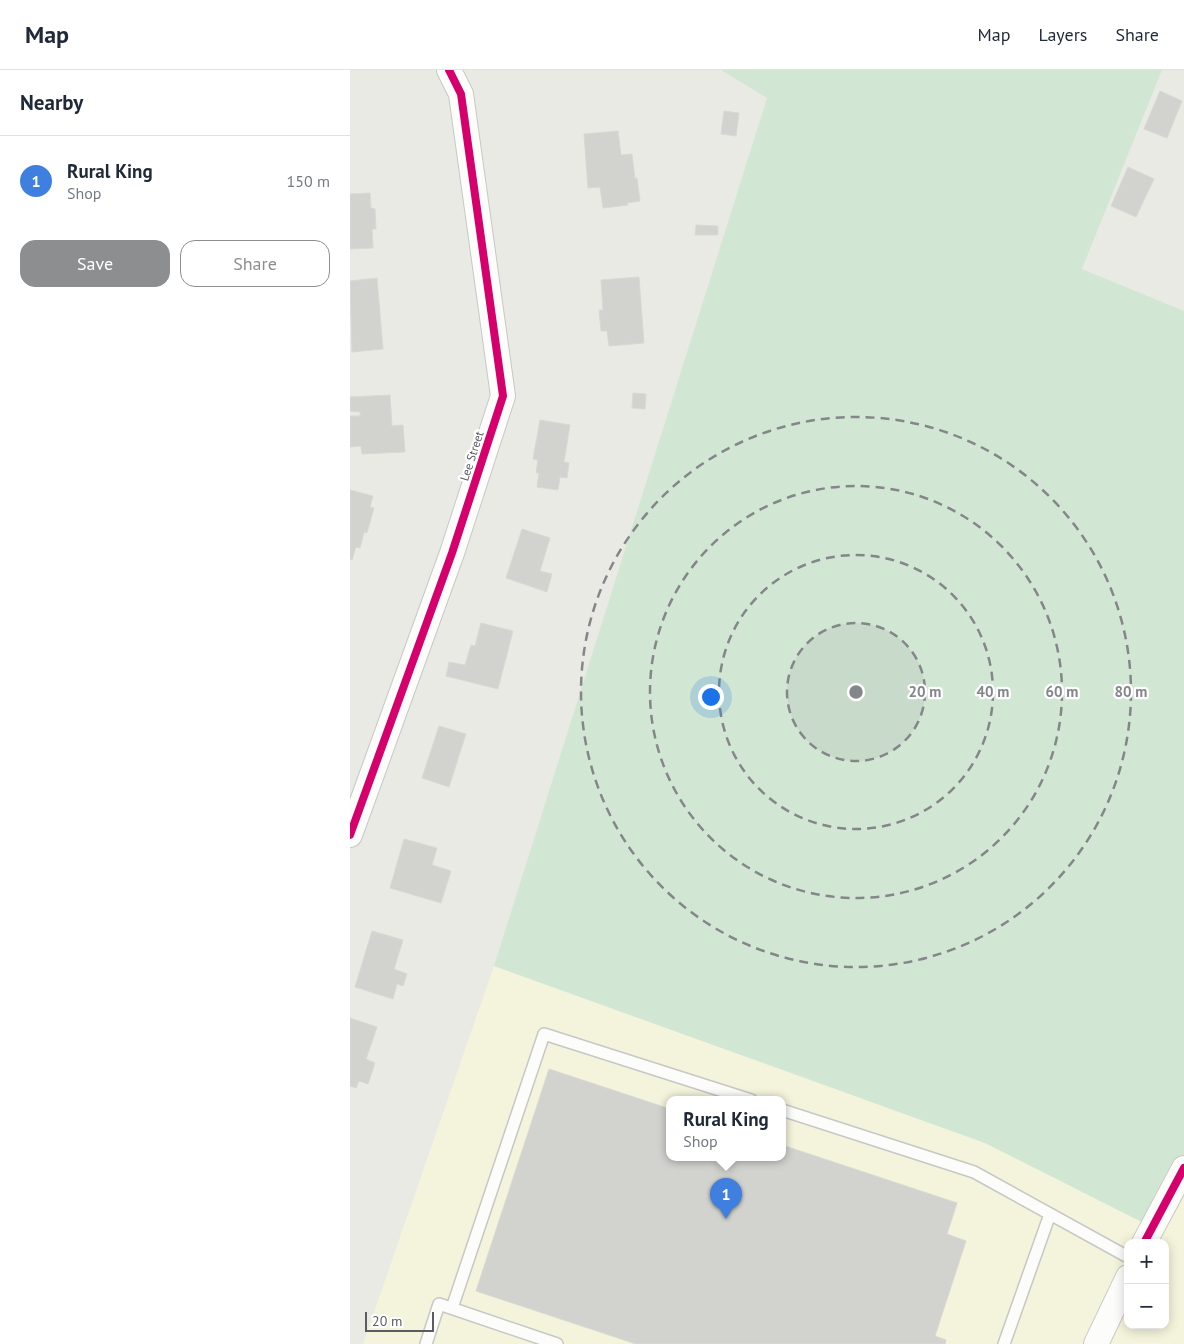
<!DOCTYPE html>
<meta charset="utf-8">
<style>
:root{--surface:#fff;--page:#f6f6f7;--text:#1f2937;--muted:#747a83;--line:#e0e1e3;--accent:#8c8e90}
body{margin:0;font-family:"PT Sans",sans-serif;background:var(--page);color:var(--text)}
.controls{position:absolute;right:15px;bottom:15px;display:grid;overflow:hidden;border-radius:10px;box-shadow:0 2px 12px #0003}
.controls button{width:45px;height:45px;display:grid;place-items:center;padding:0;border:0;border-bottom:1px solid var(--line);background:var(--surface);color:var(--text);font:25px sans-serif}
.scale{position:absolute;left:15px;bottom:12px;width:69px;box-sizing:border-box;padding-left:5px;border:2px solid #5a5c62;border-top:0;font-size:14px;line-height:18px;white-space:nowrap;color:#5a5c62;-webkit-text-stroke:4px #fff;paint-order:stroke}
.you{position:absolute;left:360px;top:626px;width:18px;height:18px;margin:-12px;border:4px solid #fff;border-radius:50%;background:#1a73e8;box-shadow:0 0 0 8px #1a73e833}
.badge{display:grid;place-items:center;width:32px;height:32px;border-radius:50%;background:var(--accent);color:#fff;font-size:16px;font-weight:700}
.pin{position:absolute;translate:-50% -41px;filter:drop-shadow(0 1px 2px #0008)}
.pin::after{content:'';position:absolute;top:26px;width:18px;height:15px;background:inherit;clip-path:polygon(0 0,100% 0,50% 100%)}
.popup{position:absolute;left:316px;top:1026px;width:120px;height:65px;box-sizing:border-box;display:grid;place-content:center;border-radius:10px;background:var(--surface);filter:drop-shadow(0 1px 4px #0005);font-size:16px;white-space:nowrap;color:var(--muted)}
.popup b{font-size:19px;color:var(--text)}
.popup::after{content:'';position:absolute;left:50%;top:100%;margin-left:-10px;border:10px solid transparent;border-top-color:var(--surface)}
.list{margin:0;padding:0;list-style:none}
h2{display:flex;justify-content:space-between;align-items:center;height:65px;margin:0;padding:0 20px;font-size:21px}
h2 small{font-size:16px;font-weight:400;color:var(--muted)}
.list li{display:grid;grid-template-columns:32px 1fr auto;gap:15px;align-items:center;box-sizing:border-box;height:90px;padding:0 20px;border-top:1px solid var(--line)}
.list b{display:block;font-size:19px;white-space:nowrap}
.list p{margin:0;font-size:16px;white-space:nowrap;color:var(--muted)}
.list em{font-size:16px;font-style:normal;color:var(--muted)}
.actions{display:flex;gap:10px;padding:15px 20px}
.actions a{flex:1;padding:11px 0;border:1px solid var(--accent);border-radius:15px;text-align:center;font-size:18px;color:var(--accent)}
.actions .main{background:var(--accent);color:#fff}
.map{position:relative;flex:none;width:834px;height:1274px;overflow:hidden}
header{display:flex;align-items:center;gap:30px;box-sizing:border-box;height:70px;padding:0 25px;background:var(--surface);border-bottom:1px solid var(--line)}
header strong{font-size:24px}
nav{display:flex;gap:28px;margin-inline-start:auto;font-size:18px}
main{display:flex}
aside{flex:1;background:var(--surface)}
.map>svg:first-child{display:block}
.commercial{fill:#f4f3dc;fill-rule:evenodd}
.green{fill:#d2e7d3}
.building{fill:#d2d2ce;stroke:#d9d9d4}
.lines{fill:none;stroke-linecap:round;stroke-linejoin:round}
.service-casing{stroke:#c7c8c6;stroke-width:14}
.minor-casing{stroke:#c7c8c6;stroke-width:26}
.service{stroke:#fcfcfb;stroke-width:11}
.minor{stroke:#fcfcfb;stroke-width:24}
.cycleway-casing{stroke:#fff;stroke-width:11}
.cycleway{stroke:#d6006c;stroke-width:8}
.ring{fill:none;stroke:#848689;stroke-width:2.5;stroke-dasharray:9 6}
.labels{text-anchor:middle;stroke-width:4.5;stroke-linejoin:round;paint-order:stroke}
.street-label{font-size:12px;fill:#5a5c62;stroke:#fff}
.centre{fill:#848689;stroke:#fff;stroke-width:2.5}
.ring-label{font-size:15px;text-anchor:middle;font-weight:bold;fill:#848689;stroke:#fff;stroke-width:4.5;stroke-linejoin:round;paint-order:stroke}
</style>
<header>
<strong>Map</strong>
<nav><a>Map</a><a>Layers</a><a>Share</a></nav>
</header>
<main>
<aside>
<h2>Nearby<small></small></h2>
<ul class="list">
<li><span class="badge" style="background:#3f7fe0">1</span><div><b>Rural King</b><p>Shop</p></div><em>150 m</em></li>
</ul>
<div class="actions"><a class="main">Save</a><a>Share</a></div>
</aside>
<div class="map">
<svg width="834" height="1274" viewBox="0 0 834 1274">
<rect width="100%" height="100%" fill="#eaeae4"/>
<path class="commercial" d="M144,896L635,1073L801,1157L834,1098V1274H13ZM320,1030H432V1088H320ZM778,1173H815V1255H778Z"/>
<path class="green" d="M371,0H812L732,199L834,241V1098L802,1157L635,1073L144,896L417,28Z"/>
<path class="building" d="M810,21L832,31L817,68L794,59Z
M374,41L389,43L386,66L371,64Z
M268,61L271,85L282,84L285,109L287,108L290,131L277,133L278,135L253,138L250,117L238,118L234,64Z
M778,97L804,109L786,147L761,136Z
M20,123L21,138L25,139L26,159H22L23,178L0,179V124Z
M346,155L368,156V165H345Z
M289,207L294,273L259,276L257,261H251L249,240H253L251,210Z
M27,208L33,279L2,282L0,211Z
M283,323L296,324L295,339L282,338Z
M40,325L42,356L53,355L55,382L12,384L11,376L0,377V346H10V342L0,341V327Z
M190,350L220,355L214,392L219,393L217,408L210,407L208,420L187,417L189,403H186L188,390L183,389Z
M0,420L23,426L20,437L24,438L17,463L14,462L10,478L6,477L2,490L0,489Z
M172,459L200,468L190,501L202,504L197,522L156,508Z
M131,553L163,561L148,619L96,606L99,592L115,595L121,575L125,576Z
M89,656L116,664L99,717L72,708Z
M54,769L87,778L82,795L101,801L91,833L40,818Z
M22,861L53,870L44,899L57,904L53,916L47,914L43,929L5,917Z
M0,948L27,957L16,989L25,993L18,1014L9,1011L6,1018L0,1016Z
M199,999L320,1039V1088H432V1075L607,1133L597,1164L616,1171L585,1266L596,1270L595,1274H286L126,1221Z"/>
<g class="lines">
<defs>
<path id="service" d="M432,1040L624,1102L778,1187
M102,1238L194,964L401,1030
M76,1274L89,1234L207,1274
M654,1274L700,1144"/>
<path id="minor" d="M0,765L102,483L153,326L111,24L99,0
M794,1173L834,1098
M746,1274L778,1207"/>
</defs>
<use href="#service" class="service-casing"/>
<use href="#minor" class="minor-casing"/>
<use href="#service" class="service"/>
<use href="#minor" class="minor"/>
<defs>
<path id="cycleway" d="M0,765L102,483L153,326L111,24L99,0
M794,1173L834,1098"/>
</defs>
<use href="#cycleway" class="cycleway-casing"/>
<use href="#cycleway" class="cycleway"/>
</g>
<circle cx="506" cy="622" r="69" fill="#848689" fill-opacity=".12"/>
<g class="ring">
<circle cx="506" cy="622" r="69"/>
<circle cx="506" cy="622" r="137"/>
<circle cx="506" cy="622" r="206"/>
<circle cx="506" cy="622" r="275"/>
</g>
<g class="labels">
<g class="street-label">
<text transform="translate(122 386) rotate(-72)" y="4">Lee Street</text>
</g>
</g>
<circle cx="506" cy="622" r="8" class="centre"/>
<g class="ring-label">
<text x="575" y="627">20 m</text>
<text x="643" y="627">40 m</text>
<text x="712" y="627">60 m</text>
<text x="781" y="627">80 m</text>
</g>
</svg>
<div class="controls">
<button>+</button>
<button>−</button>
</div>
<div class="scale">20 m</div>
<div class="you"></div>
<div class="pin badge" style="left:376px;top:1149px;background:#3f7fe0">1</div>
<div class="popup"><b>Rural King</b>Shop</div>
</div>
</main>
